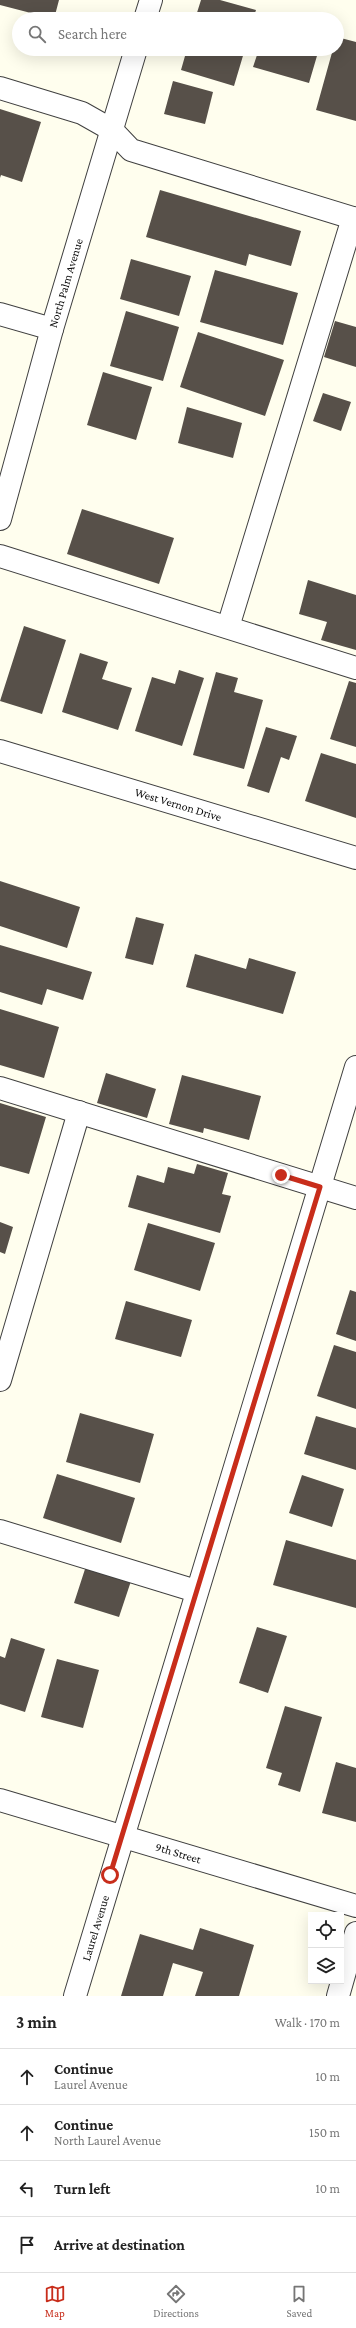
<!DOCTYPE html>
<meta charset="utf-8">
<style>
:root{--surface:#fff;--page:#f2f2f2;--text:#222;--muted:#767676;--line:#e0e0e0;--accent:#c82d1b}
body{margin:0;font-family:"Crimson Pro",serif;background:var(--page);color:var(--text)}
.controls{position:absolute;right:12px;bottom:12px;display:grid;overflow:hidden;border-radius:0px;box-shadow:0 4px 16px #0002}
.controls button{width:36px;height:36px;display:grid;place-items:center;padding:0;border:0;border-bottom:1px solid var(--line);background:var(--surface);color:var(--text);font:20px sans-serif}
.stop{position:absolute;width:12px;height:12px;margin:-9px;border:3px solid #c82d1b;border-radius:50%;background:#fff}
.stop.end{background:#c82d1b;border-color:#fff;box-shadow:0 1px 4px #0008}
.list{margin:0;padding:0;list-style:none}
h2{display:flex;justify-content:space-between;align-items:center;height:52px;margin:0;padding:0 16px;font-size:17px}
h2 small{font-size:13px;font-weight:400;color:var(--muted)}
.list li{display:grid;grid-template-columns:26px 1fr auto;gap:12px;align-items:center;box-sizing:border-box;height:56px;padding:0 16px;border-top:1px solid var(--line)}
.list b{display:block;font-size:15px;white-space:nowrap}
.list p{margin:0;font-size:13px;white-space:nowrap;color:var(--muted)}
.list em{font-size:13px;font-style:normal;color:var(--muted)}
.icon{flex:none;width:22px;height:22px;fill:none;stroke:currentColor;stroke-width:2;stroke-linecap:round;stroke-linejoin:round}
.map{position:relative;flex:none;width:356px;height:1996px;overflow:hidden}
.search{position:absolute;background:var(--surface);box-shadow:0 4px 16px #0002;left:12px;right:12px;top:12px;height:44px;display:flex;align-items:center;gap:10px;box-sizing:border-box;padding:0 14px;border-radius:22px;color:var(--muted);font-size:15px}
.sheet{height:276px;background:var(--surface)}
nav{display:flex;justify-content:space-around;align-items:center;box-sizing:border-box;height:56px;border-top:1px solid var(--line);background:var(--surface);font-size:11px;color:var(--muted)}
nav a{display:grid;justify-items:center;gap:2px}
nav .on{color:var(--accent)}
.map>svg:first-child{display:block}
.building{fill:#575049}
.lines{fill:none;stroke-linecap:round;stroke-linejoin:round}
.minor-casing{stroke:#404040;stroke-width:24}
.minor{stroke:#fff;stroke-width:22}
.route{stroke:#c82d1b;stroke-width:5}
.labels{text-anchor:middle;stroke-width:4;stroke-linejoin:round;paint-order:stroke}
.street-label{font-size:12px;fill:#0d0d0d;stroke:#fff}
</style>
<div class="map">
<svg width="356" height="1996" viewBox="0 0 356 1996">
<rect width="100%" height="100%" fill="#fffeee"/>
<path class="building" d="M0,0H59L54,19L0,5Z
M201,0H220L256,10L253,19H195Z
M337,37L356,42V121L316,110L333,49H337Z
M187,49H245L234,86L181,70Z
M259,49H319L309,83L253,67Z
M173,81L213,92L205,124L164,114Z
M0,109L41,122L22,182L1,175L0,178Z
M160,190L301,231L291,266L249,254L246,266L146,237Z
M131,259L191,276L179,316L120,299Z
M215,270L298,293L283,345L200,322Z
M126,311L179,327L163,381L110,366Z
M335,321L356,327V367L324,357Z
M198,332L284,360L265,416L180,387Z
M103,372L152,387L136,440L87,425Z
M323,393L351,402L341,431L313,421Z
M187,407L242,423L233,458L178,443Z
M82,509L174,538L159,584L67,554Z
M308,580L356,595V650L321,640L327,622L299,614Z
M24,626L66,640L42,714L0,701Z
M80,653L108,662L102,679L132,688L118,730L62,712Z
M179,670L204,678L182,746L135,731L152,677L175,684Z
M216,672L238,678L234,692L263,700L244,769L193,755Z
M349,681L356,683V747L330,739Z
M266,727L297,736L289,760L281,757L269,793L247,786Z
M321,753L356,764V818L305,801Z
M0,881L80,907L67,948L0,926Z
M136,917L164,924L153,965L125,958Z
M0,945L92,972L83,1000L47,989L42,1005L0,992Z
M195,954L246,969L249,958L296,972L283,1014L186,987Z
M0,1009L59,1027L44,1078L0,1065Z
M106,1073L156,1089L147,1118L97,1103Z
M182,1075L261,1096L249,1140L204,1128L203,1133L169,1124Z
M0,1103L46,1117L29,1174L0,1166Z
M197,1164L228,1173L222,1194L231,1196L220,1233L128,1207L137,1175L164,1183L168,1167L194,1174Z
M0,1222L13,1227L5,1254L0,1252Z
M148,1223L215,1243L200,1291L134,1270Z
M350,1290L356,1292V1341L336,1334Z
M126,1301L192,1320L181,1357L115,1339Z
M334,1345L356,1352V1409L317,1396Z
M80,1413L154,1434L140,1483L66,1462Z
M316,1416L356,1428V1470L304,1454Z
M57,1474L135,1498L121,1543L43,1518Z
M302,1475L344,1489L332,1527L289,1513Z
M286,1540L356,1560V1608L273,1585Z
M86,1566L131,1581L119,1617L74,1603Z
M257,1627L287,1636L268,1693L239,1683Z
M11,1638L45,1649L25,1712L0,1704V1656L5,1658Z
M57,1659L99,1670L83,1728L41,1717Z
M285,1706L322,1717L300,1792L278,1785L282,1773L266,1768Z
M336,1762L356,1768V1822L322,1813Z
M200,1928L254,1945L239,1996H195L203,1972L173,1963L163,1996H121L140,1934L193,1950Z"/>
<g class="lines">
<defs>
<g id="minor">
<path d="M145,19L151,0"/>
<path d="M0,88L82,113L112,130L131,150L356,219"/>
<path d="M0,314L52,329"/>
<path id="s1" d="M0,519L52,329L136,49"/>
<path d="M0,556L356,668"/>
<path d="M228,627L353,218"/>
<path id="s2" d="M0,751L356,858"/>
<path d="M0,1088L356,1198"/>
<path d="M0,1380L79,1112"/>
<path d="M0,1531L196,1591"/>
<path id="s3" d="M0,1800L356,1906"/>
<path id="s4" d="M75,1996L356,1067"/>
<path d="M338,1996L356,1933"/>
</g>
</defs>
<use href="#minor" class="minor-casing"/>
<use href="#minor" class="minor"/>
</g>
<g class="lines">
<path class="route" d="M110,1875L320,1187L281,1175"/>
</g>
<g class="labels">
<g class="street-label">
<text dy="4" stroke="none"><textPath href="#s1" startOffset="245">North Palm Avenue</textPath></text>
<text dy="4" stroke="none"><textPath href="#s2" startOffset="186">West Vernon Drive</textPath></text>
<text dy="4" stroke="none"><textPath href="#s3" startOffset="186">9th Street</textPath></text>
<text dy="4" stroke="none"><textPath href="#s4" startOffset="71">Laurel Avenue</textPath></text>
</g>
</g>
</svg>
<div class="controls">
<button><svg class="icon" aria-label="locate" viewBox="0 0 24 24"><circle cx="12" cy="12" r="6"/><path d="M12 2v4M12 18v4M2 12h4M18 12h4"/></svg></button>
<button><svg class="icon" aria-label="layers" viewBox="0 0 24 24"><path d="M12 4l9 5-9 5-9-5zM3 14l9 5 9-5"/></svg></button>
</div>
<div class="stop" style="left:110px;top:1875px"></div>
<div class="stop end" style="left:281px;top:1175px"></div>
<div class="search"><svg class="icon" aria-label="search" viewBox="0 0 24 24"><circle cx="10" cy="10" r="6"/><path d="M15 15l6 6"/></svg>Search here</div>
</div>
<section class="sheet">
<h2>3 min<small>Walk · 170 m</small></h2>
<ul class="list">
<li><svg class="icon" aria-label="ahead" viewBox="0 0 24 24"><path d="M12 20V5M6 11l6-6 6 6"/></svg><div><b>Continue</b><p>Laurel Avenue</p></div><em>10 m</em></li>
<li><svg class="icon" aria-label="ahead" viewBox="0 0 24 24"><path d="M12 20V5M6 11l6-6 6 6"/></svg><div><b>Continue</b><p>North Laurel Avenue</p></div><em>150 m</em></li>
<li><svg class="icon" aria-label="left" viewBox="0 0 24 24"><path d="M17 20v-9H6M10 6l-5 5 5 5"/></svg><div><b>Turn left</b></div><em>10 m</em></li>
<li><svg class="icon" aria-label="arrive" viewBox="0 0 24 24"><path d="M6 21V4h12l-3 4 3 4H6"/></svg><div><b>Arrive at destination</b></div></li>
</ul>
</section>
<nav>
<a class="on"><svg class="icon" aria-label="map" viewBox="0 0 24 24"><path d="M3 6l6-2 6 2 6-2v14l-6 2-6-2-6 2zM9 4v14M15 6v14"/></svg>Map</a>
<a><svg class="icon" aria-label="directions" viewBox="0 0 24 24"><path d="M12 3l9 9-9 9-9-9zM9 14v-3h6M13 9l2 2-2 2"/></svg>Directions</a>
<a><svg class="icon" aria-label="saved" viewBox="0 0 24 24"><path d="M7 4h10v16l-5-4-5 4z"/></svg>Saved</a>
</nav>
